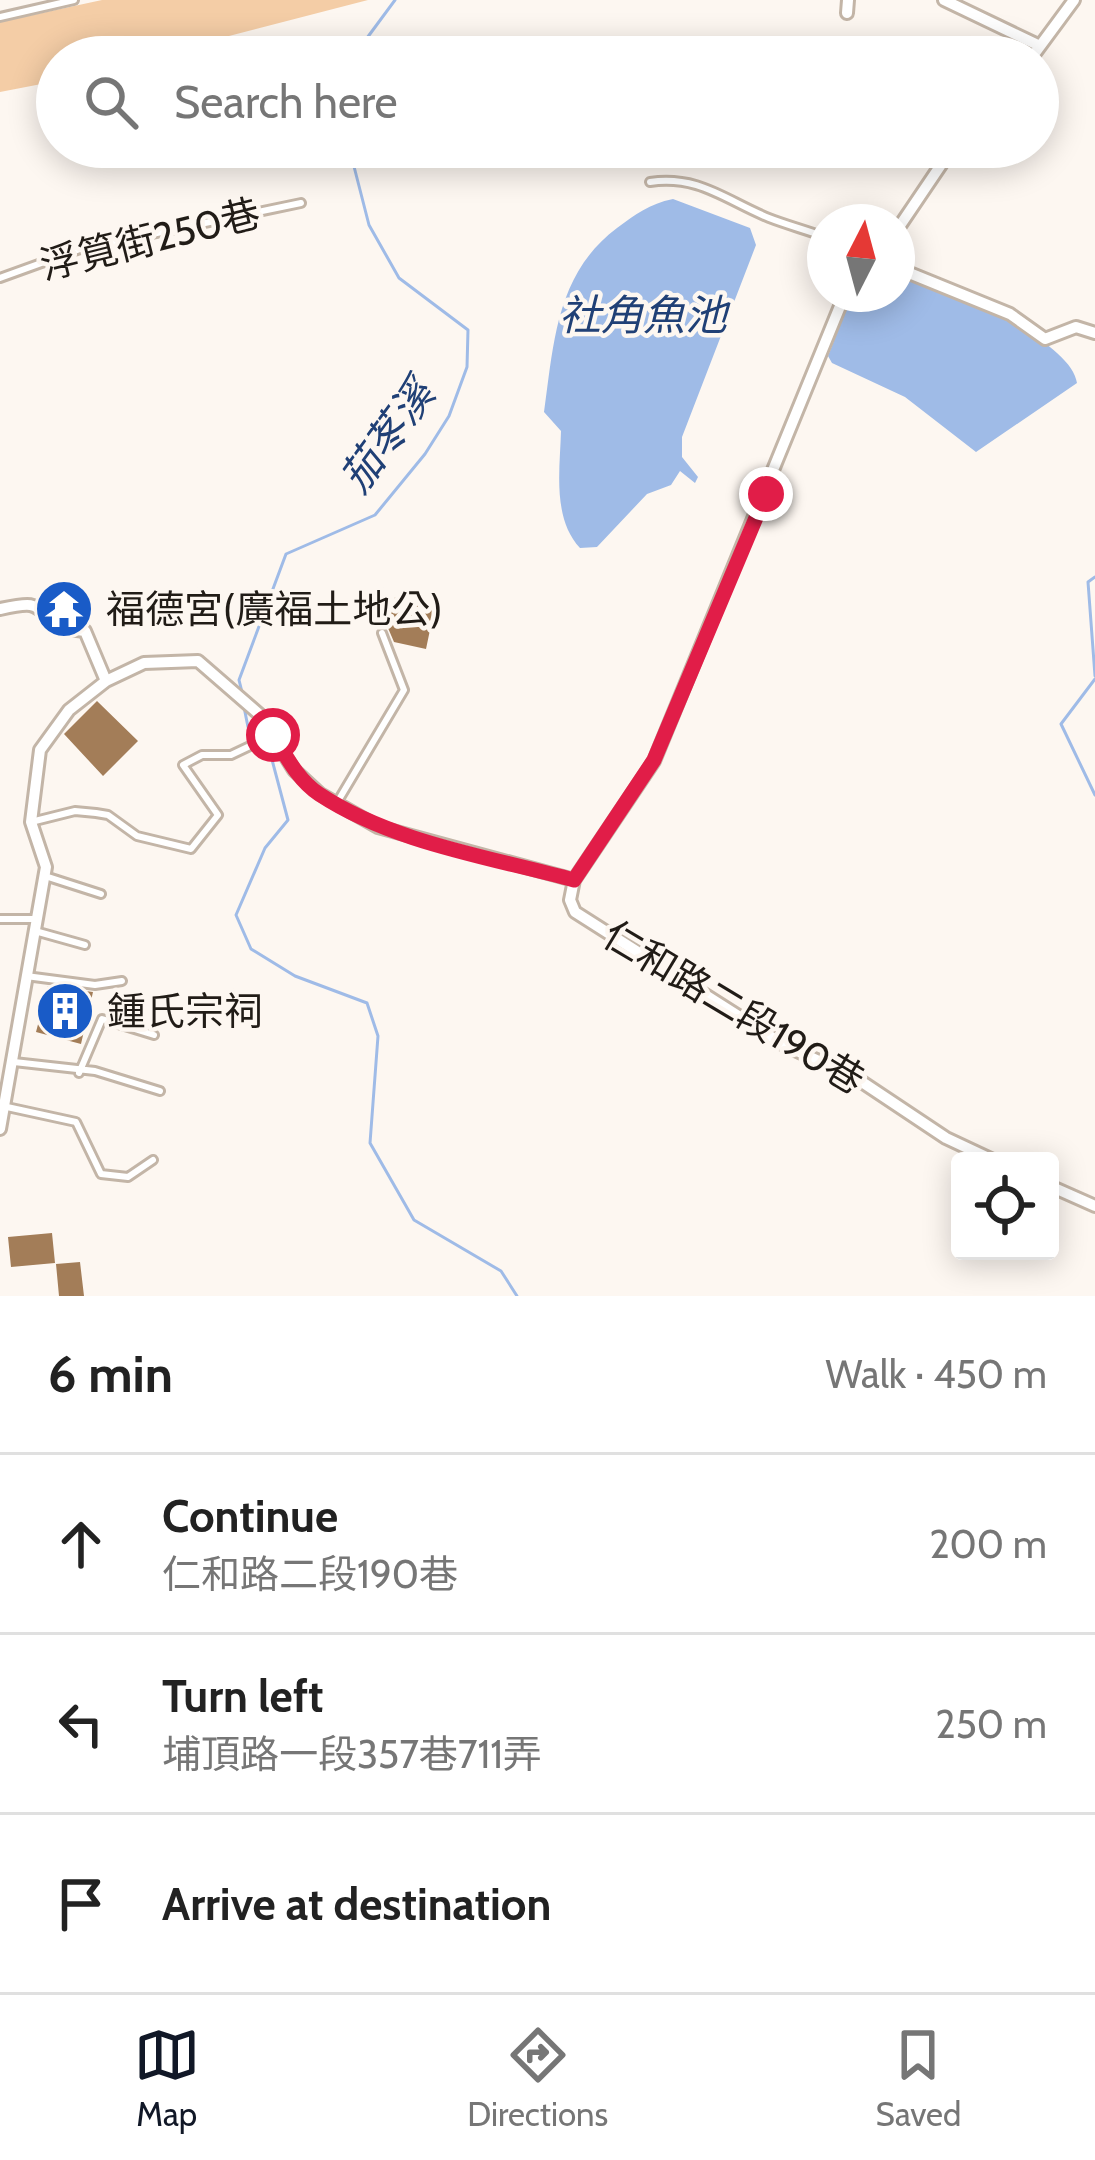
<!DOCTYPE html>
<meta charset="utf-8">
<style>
:root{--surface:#fff;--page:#f6f6f6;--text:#222;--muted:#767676;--line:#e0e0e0;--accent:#111827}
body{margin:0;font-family:Cabin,"Noto Sans TC",sans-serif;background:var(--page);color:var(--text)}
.controls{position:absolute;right:36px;bottom:36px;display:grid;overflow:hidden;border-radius:12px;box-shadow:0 6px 30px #0003}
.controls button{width:108px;height:108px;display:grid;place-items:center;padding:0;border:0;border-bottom:3px solid var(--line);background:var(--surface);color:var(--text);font:60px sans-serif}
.compass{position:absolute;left:807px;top:204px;width:108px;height:108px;border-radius:50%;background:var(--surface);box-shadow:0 6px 30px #0003;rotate:6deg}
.stop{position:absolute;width:36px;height:36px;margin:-27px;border:9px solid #e11d48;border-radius:50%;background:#fff}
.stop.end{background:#e11d48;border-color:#fff;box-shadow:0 3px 12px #0008}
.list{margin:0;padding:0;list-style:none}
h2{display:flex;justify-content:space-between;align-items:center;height:156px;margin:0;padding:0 48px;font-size:51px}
h2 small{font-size:39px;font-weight:400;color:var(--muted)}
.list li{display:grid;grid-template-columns:78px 1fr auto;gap:36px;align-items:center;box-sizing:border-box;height:180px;padding:0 48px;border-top:3px solid var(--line)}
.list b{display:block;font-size:45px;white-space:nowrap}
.list p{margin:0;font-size:39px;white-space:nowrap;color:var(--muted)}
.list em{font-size:39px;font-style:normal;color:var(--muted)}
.icon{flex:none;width:66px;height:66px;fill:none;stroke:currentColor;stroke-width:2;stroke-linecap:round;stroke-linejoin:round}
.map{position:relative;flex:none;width:1095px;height:1296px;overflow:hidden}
.search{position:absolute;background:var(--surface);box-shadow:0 6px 30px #0003;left:36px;right:36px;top:36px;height:132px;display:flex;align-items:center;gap:30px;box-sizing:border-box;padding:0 42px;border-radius:66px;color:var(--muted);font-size:45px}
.sheet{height:696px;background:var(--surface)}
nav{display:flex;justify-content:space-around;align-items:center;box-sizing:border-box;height:168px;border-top:3px solid var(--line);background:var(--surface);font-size:33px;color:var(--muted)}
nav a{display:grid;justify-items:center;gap:6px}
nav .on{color:var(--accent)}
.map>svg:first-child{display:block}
.green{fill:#f4cda6}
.water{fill:#9fbbe7}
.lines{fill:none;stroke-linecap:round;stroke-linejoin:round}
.stream{stroke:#9fbbe7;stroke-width:3}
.building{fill:#a37d58}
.service-casing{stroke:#c3b5a7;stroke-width:12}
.minor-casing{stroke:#c3b5a7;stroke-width:16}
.service{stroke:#fff;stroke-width:6}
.minor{stroke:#fff;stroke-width:10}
.route{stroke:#e11d48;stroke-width:15}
.labels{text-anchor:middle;stroke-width:9;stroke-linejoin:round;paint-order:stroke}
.street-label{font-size:39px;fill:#211c17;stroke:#fdf7f1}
.poi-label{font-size:39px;fill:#211c17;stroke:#fdf7f1;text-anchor:start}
.water-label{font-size:42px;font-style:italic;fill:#204076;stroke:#fdf7f1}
</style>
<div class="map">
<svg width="1095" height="1296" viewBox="0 0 1095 1296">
<rect width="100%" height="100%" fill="#fdf7f1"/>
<path class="green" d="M102,0H368L148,57H57V81L0,92V22Z"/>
<path class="water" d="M673,199L750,228L756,245L682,437V457L698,477L695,483L680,471L671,485L647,494L597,547L580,548C552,518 560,469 561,431L544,412C554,342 556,274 617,228C636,214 649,204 673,199Z
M897,274C938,286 1071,338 1077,383L976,452L905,397L832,363L828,356L852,294H897Z"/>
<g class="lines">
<path class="stream" d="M364,57L367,38L395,0
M1095,676L1088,582L1095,577
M1095,679L1061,724L1095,795
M242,692L239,680L286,554L375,515L425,454L449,416L467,367L468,330L399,278L369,225L349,147
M244,707L248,727L271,756L288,820L265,848L236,915L251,949L295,976L367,1003L378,1036L370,1143L414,1220L501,1271L517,1296"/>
</g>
<path class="building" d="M395,597L435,606L426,649L394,642L388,628Z
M97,701L138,741L103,776L64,734Z
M48,986L93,992L81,1044L36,1032Z
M52,1233L55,1263L11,1267L8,1237Z
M80,1262L84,1296H59L56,1264Z"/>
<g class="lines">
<defs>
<path id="service" d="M0,17L74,0
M650,182C699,175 725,200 769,218C787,225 806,230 825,237
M0,278L80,249L301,203
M338,801L404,690L382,633
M31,822L75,811L96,813L108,815L137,836L191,849L218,815L183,765L202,755H231L273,735
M45,876L101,894
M0,919H37
M35,931L85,945
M26,976L95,985L122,981
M14,1062L95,1071L160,1091
M79,1073L102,1019L154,1035
M7,1107L76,1122L101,1174L128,1177L153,1160"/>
<path id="minor" d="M944,0L1040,46
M847,13L848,0
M1032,57L1074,0
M897,230L953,147
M897,268L1010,314L1045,339L1076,327L1095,333
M845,294L654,761L574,880L570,900L575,912L784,1045L856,1078L946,1138L995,1161
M0,609C41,600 32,605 61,628L85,631L106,681
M0,1129L46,867L31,822L40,750L69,710L106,681L144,663L198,661L259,714L294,770L320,794L378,827L574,880
M1050,1186L1095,1206"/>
</defs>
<use href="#service" class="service-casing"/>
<use href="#minor" class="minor-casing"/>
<use href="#service" class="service"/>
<use href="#minor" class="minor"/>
</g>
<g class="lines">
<path class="route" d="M273,735C286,756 298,780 319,794C393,843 490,857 574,880L654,760L766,494"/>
</g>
<defs>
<symbol id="temple-disc" viewBox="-11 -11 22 22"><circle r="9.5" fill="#195bc7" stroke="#fdf7f1"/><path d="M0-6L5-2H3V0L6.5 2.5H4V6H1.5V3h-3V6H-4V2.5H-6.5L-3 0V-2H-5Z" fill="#fff"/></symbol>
<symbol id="building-disc" viewBox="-11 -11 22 22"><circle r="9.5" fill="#195bc7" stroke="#fdf7f1"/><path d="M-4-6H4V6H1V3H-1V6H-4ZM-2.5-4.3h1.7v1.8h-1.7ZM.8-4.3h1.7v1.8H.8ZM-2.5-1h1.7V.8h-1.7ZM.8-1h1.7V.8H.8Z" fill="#fff"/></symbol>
</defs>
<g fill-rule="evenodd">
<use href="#temple-disc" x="31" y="576" width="66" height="66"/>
<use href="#building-disc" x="32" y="978" width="66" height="66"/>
</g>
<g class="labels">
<g class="street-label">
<text transform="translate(150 239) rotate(-14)" y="14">浮筧街250巷</text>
<text transform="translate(734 1007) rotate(31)" y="14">仁和路二段190巷</text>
</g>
<g class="poi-label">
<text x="106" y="623">福德宮(廣福土地公)</text>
<text x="107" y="1025">鍾氏宗祠</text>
</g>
<g class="water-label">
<text x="643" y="330">社角魚池</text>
<text transform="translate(387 436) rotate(-54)" y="15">茄苳溪</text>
</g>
</g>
</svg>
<div class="controls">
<button><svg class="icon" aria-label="locate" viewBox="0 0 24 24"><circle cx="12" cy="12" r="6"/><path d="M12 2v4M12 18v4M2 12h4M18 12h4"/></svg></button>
</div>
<svg class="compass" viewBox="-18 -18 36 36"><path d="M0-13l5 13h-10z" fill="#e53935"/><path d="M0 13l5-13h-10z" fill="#767676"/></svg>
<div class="stop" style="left:273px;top:735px"></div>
<div class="stop end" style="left:766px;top:494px"></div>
<div class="search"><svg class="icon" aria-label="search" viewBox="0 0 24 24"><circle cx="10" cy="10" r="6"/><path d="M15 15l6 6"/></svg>Search here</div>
</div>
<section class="sheet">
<h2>6 min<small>Walk · 450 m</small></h2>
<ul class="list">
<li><svg class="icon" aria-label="ahead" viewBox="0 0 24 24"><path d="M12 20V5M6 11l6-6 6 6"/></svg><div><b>Continue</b><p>仁和路二段190巷</p></div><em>200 m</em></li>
<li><svg class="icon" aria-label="left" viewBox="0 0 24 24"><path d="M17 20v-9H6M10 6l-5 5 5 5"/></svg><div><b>Turn left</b><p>埔頂路一段357巷711弄</p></div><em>250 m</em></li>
<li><svg class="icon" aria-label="arrive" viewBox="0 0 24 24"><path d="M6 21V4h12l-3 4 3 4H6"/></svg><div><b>Arrive at destination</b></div></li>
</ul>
</section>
<nav>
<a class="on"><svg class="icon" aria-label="map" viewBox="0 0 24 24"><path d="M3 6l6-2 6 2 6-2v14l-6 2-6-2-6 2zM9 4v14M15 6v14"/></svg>Map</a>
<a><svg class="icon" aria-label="directions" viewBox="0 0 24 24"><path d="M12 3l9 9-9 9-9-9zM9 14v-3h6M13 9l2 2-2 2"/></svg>Directions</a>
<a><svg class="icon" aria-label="saved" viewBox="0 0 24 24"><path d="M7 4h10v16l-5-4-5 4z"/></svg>Saved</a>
</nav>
